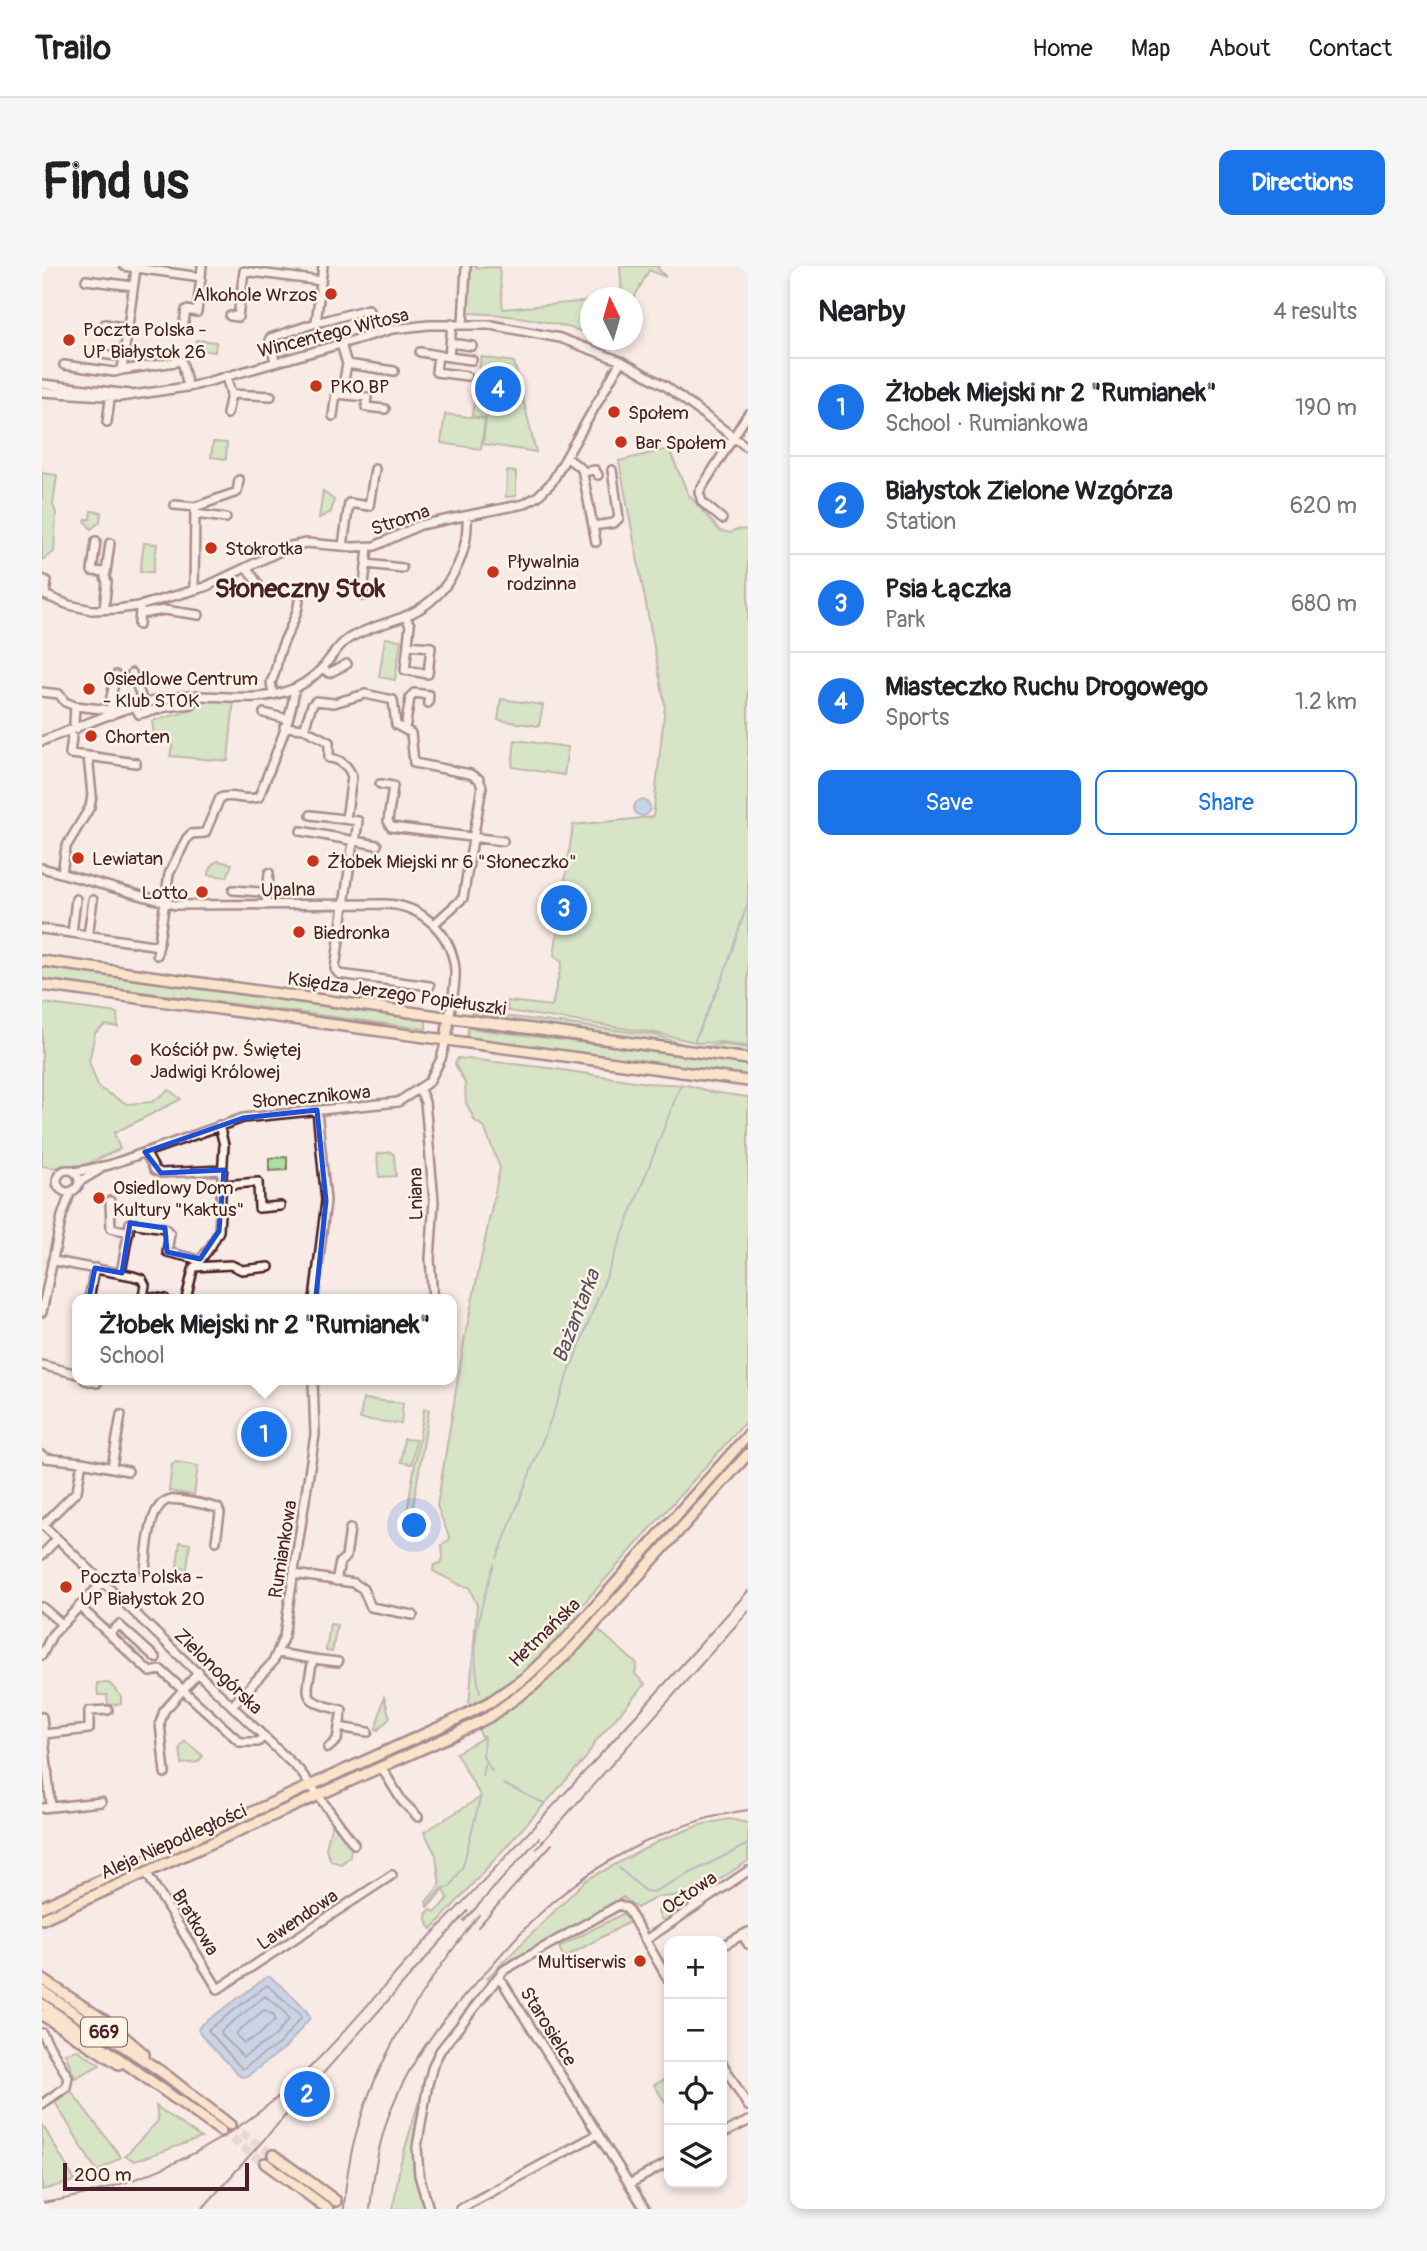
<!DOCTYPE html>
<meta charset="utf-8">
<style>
:root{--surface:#fff;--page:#f6f6f6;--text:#202124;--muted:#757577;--line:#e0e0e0;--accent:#1a73e8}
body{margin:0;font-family:Pangolin,sans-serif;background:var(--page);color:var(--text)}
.controls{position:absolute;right:21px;bottom:21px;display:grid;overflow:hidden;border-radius:14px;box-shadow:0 4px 10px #0003}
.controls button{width:63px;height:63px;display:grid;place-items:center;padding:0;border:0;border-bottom:2px solid var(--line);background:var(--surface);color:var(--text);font:35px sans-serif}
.compass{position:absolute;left:538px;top:21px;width:63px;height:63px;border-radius:50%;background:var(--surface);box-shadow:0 4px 10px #0003;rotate:355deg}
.scale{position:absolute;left:21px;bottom:18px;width:186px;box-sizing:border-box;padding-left:7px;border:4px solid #4a1f2b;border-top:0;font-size:19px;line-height:24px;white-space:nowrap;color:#4a1f2b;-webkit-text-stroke:5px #fcf5e5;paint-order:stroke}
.you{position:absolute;left:373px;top:1260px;width:24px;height:24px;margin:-18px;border:5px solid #fff;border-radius:50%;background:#1a73e8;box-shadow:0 0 0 10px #1a73e833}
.badge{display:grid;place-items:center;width:46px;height:46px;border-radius:50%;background:var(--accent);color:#fff;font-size:23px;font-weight:700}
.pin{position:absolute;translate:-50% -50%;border:4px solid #fff;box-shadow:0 2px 7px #0006}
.popup{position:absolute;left:30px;top:1028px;width:385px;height:91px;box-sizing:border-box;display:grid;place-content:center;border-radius:14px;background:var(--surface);filter:drop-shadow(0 2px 5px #0005);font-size:23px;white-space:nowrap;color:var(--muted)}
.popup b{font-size:26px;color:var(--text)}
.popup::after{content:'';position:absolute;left:50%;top:100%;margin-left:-14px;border:14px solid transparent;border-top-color:var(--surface)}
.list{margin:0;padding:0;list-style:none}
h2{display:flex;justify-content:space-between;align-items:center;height:91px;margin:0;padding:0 28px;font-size:30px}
h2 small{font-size:23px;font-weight:400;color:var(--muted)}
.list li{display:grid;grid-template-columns:46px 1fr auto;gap:21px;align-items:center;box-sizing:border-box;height:98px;padding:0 28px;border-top:2px solid var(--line)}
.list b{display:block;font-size:26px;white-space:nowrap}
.list p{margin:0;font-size:23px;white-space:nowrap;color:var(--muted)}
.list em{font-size:23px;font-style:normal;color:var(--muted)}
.actions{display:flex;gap:14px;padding:21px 28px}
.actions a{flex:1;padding:16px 0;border:2px solid var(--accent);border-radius:14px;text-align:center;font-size:24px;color:var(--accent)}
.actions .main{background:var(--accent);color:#fff}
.icon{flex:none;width:38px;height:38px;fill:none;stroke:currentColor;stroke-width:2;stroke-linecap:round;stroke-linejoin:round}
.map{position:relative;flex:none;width:706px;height:1943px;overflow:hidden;border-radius:14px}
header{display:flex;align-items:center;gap:42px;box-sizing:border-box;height:98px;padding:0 35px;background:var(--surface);border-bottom:2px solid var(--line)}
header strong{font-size:33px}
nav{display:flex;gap:38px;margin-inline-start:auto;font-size:24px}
.intro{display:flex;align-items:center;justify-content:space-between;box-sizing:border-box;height:168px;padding:0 42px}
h1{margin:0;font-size:49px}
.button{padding:18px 32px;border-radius:14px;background:var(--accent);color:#fff;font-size:24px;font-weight:700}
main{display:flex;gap:42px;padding:0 42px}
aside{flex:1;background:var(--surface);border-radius:14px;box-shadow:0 4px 10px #0003}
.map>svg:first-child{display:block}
.green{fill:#afde9e;stroke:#7c7e64;stroke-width:2}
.water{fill:#90bce9;stroke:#747d9d;stroke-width:2}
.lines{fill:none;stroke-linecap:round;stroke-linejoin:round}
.shore{stroke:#665e77;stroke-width:2}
.stream{stroke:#747d9d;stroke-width:2}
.major-tunnel{stroke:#d5c1c0;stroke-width:9;stroke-dasharray:9 4.5;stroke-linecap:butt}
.minor-casing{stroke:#4a1f2b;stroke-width:12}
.major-casing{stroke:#4a1f2b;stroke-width:14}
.minor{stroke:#fcf5e5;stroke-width:7}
.major{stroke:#fcdcac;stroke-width:9}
.rail{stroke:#4a1f2b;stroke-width:2}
.marked{fill:none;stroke:#1d4ed8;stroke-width:5;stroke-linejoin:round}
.poi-dot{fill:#c8321e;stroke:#fcf5e5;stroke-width:2.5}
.labels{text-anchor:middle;stroke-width:5;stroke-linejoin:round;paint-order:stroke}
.shield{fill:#fcf5e5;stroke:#7f5f63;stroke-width:2}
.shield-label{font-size:18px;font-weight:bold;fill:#4a1f2b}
.poi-label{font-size:19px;fill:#4a1f2b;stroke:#fcf5e5;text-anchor:start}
.street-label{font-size:19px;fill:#4a1f2b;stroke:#fcf5e5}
.water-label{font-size:21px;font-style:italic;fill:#5f4e64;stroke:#fcf5e5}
.district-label{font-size:26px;font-weight:bold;fill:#4a1f2b;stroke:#fcf5e5}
</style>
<header>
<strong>Trailo</strong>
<nav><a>Home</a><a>Map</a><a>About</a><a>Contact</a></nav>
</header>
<div class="intro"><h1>Find us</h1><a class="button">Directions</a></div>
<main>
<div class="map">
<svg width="706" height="1943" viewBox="0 0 706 1943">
<rect width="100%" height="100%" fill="#f8eae5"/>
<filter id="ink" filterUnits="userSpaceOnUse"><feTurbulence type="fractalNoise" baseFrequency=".0143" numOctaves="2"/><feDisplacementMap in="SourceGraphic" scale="14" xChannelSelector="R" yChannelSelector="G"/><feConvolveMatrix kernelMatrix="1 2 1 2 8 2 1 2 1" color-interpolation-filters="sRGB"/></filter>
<g filter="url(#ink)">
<path class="green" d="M428,0H434L435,2L457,1L461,43L548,35V68C508,54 468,48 425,47Z
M578,0H617L616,3L624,11L607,4L591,34L590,32L580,31Z
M154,74L174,76L173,86L153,83Z
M439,91L472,96L494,186L441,178L444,152L430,150Z
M403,148L443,153L439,183L399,177Z
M171,176L185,177L184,193L169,191Z
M627,183L646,228L678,265L690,267L692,264L706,263V780L679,776L657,777L614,767L466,745L465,735L510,740L520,696L512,690L531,559L611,551L623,439L577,195Z
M465,205L474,206V230L464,231Z
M0,207L15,209L11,239L14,247L12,286L0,294Z
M281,225L292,234L289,246L277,252Z
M49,245L59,246L58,256L49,263L43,255L44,253H48Z
M102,277L115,278L111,306H98Z
M343,372L359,374L353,414L337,411Z
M158,432L192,433L186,495L128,490L131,476L112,468L110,455L152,444Z
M459,433L501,439L497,460L456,454Z
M473,474L526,481L522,509L470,501Z
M176,595L190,598L185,611L166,609L171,598Z
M0,699L384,754V763L0,713Z
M0,737L75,747L76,761L63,759L53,767L47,796L57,822L85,838L110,836L127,824L139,833L72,867L78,883L43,899H21L13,902L0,900Z
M430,746L614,769L641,778L428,749Z
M426,762L706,798V810L425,772Z
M679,778L706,782V787L661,781Z
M416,792L507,802L605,817L645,819L670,826L706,831V1153L535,1345L595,1398L593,1408L603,1418L553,1476L544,1492L390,1663L387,1660L384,1648L388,1644L394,1646L406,1632L402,1624L386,1641L384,1636L398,1619L394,1589L382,1566L439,1531L414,1487L440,1472L427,1440L435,1339L427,1321L420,1320L391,1305L392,1299L399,1297L401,1292L400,1279L408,1273L395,1240L423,1070L458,902L442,861L433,855L424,837L423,817L413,798Z
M349,886L352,889L354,910L337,911L335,888Z
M245,891V904L227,905V892Z
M321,1133L361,1137L359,1158L318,1153Z
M382,1143L387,1144L370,1247L365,1246Z
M362,1173L374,1174L370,1198L359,1196Z
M134,1196L156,1200L152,1229L127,1225L130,1198Z
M138,1276L148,1278L145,1303L135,1301Z
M288,1358L295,1359L290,1386L284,1385Z
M55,1417H67L79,1430V1438L66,1439L65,1429H56Z
M342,1431L348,1452L336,1464L334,1463Z
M143,1475L161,1490L156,1496L140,1498L138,1482Z
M687,1553L706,1557V1595L653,1629L615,1631L595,1642L581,1631L467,1697L449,1712H445L544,1614L619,1574L658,1559Z
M290,1557L309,1580L308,1591L299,1598L289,1595L284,1583Z
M625,1638H652L624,1655L619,1653L616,1646L617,1642Z
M584,1646L589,1655L522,1692L517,1681Z
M36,1784L58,1799L33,1812L23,1787Z
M627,1811V1842L612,1819Z
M29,1825L79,1891L55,1906L13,1836Z
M376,1838L377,1842C371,1878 371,1908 383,1943H351L358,1899Z
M114,1840L159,1872L93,1895L83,1890L116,1855Z
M0,1858L33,1915L0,1924Z"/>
<path class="water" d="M592 542a8 8 0 1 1 16 0a8 8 0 1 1-16 0Z
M225,1711H228C239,1720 265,1740 268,1752L243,1782L205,1810L199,1811L161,1771L156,1764L158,1760Z"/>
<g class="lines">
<path class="shore" d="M225,1719L258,1748L259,1752L238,1777L200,1803L166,1764Z
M223,1730L239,1742L247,1753L232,1771L201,1791L180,1769L179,1765Z
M222,1744L232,1749L233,1754L216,1770L202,1777L195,1770V1766Z"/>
<path class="stream" d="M652,776L681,711L706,636
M455,1292L639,818
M438,1427C427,1375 437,1347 452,1298
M442,1470L441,1491L450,1505
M440,1509L443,1497
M461,1518L502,1537
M577,1602L603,1625L611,1626L706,1578
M385,1639L401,1622L408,1621L421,1600L438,1533"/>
<path class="major-tunnel" d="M188,1859L231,1889
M179,1865L223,1897
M294,1935L305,1943"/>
<defs>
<path id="minor" d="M82,0L94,2
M44,14L91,20
M188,50L196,51L202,5L279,15
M142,56L144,44L155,46L159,11
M274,57L326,43L337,66
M63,58L86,62
M421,58L424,0
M408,77L430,80
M378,86L407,91L410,58
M59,88L82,91
M396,89L394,106L425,110
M407,91L430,94
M233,96L228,72L274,57L281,0
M305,98L352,105
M22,99L72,106L80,104
M184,110L189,128L185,148
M0,118L88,128
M146,121L140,95L80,104L94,2L159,11L160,0
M0,126L78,131L151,120L351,63L387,59H449L518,72L579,95L625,121L706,182
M189,128L229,130
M294,128L325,131L324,141L343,143
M291,150L294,126L301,120L305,98L299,78
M65,156L69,127
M525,192L540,203L554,276
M541,206L553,204L556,209
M133,239L153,241
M153,248L184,252
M680,253L660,236L657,226L706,148
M551,260L572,257L577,252L570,204
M54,275L50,305L64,306L63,311L65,316L62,343
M301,280L307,237L327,240L333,203
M325,298L360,302
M205,302L216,318
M64,306L68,277
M0,313L5,315L3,329
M152,324L153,241L195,226L197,214
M0,328L27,339L50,344L75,343L97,340L163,321L249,280L264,277L311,281L333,280L378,259L482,238L496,230L510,216L579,95
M321,330L326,281
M99,348L122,344L157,349
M363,350L368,359L363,404L386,408L389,381L366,379
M97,359L98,344
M280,402L287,407L305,398
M90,407L102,438
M0,426L17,428L23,436L33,440L32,457L34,463
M231,429L229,416C234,407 234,399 237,389C242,370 255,355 257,335
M33,440L68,444
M93,440L97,448L124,441L150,438L155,429
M222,447L245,453
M69,449V431L74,409
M242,461L262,463L270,439L274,435L292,437L323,428L351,434L354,459L369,467L372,497L428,508L437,513L440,521L421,632L392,658
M262,463L287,476V492C298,493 307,500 310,511L304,553
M363,463L368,432L372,427L387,429L386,437
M0,475C44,459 89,436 136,431C171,427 209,437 242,426C257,422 271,412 282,400C290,391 295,380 306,373C322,363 343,358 361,351C402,335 427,295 425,251
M46,490L94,497
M338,518L351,520L346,555L349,561L461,575
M269,549L316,555L313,576
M259,565L335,579
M311,576L293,703L297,708L388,720
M0,602L133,639L343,638C379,639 409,666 413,703C414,719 410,736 407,752
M20,607L24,581L48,541L50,529L46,490L28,488L30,471L28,465
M191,624L219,626L225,631L224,639
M225,631L227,607
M0,663L30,667L34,633
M30,667L117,680
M46,670L51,634
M115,689L127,608L145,572L149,568L163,567L178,532C191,527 203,536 217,531C226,506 253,446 252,423
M378,824L383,836L392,935L388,993L391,1033
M103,886L113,904L119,907L181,904
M15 915a11 11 0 1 1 22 0a11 11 0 1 1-22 0Z
M33,906L67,899L201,852L356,836L387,816L399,793L404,774
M37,916L57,904
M181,919L216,916L217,942L238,940
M68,935L69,962L87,966
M12,995L91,1010L100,1013L103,1019L101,1030L123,1033
M152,1001L189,999L200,1004L227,1001
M79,1007L88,957L123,962L128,968L125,986L150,992L157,996
M47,1033L53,1002
M144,1033L151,1004L169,980L177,965L182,879L177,859
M272,1033L284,935L275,844
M0,1046L20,950L29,925
M0,1099L35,1108
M43,1114L55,1117
M0,1189L3,1192L40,1196
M70,1201L79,1149
M0,1258L258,1505L312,1578
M1,1259L35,1225L40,1196L86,1205
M0,1289L15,1273
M103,1306C105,1288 106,1240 126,1234C136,1232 165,1239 176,1242L178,1247L174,1275
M252,1308L312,1317L321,1323L329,1341L371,1349
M294,1315L298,1296L304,1291L308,1263
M37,1340L108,1406L119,1404L198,1476H216L222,1470
M0,1341L20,1358
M67,1368L77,1359L114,1392
M236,1387L271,1393C264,1431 258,1435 300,1444L297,1461L326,1466
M0,1389L10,1369L61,1316
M271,1393L296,1396
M191,1439L231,1396L242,1370L273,1169L271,1114
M0,1451L9,1541
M2,1468L47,1463V1445L66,1444
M286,1482L295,1474L297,1461
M339,1501L360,1535L376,1551
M123,1507L118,1457L122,1445L157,1406
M0,1542L59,1536
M104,1606L176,1723L350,1609
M701,1669L706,1678
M605,1673L706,1605
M680,1680L706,1666
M455,1712L461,1717L603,1943
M0,1767L26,1811L24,1821L0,1838
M680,1797L706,1840
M680,1868L706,1855
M587,1918L627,1896
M387,1943L377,1909L375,1881L386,1818L391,1799L398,1785L462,1704L577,1639L585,1642L627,1715
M418,1943L556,1868"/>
<path id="major" d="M0,695L706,793
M0,719L706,815
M404,774L407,752
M0,1641L409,1456L448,1436L484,1411L525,1372L706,1169
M0,1653L415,1467L447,1451L492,1419L533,1380L706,1188
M0,1713L65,1756L102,1788
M0,1725L124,1809L188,1859
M0,1738L179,1865
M0,1749L77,1798
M231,1889L294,1935
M223,1897L286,1943"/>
</defs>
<use href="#minor" class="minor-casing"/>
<use href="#major" class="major-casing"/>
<use href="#minor" class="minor"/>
<use href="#major" class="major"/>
<path class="rail" d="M494,1583L706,1346
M422,1655L497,1572
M436,1661L510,1578
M0,1937C95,1922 183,1881 254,1815C305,1767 348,1710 398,1660C503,1551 605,1438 706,1325
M160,1943L426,1645
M302,1943C307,1831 369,1735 437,1649
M328,1943C332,1902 339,1862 357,1825C378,1780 408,1745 441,1709C463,1684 485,1658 511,1636C562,1591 638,1553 706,1544"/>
</g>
</g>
<path d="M0 0H706V1943H0ZM275,844L284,935L269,1077L226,1079L224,1059L201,1060L165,1036H143L146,1072L107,1073L41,1062L53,1002L80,1007L88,957L123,962L125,986L158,993L177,965L182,904L119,907L103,886L201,852Z" fill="#f8eae5" fill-opacity=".55" fill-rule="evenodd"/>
<path class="marked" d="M275,844L284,935L269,1077L226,1079L224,1059L201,1060L165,1036H143L146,1072L107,1073L41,1062L53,1002L80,1007L88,957L123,962L125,986L158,993L177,965L182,904L119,907L103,886L201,852Z"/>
<g class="poi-dot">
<circle cx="289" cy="28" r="7"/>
<circle cx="27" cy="74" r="7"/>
<circle cx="274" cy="120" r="7"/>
<circle cx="572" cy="146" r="7"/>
<circle cx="579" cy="176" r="7"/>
<circle cx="169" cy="282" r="7"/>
<circle cx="451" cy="306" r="7"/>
<circle cx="47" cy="423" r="7"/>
<circle cx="49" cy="470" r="7"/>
<circle cx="36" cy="592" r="7"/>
<circle cx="271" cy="595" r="7"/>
<circle cx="160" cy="626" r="7"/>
<circle cx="257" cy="666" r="7"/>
<circle cx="94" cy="794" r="7"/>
<circle cx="57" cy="932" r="7"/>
<circle cx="24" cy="1321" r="7"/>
<circle cx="598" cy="1695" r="7"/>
</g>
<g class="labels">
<rect class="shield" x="39" y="1751.5" width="46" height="29" rx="5"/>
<g class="shield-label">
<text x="62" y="1772">669</text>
</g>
<g class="poi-label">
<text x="275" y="35" text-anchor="end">Alkohole Wrzos</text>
<text x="41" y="70">Poczta Polska -<tspan x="41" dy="22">UP Białystok 26</tspan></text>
<text x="288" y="127">PKO BP</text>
<text x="586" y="153">Społem</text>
<text x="593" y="183">Bar Społem</text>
<text x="183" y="289">Stokrotka</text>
<text x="465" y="302">Pływalnia<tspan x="465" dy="22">rodzinna</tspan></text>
<text x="61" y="419">Osiedlowe Centrum<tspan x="61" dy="22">- Klub STOK</tspan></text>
<text x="63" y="477">Chorten</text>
<text x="50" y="599">Lewiatan</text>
<text x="285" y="602">Żłobek Miejski nr 6 "Słoneczko"</text>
<text x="146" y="633" text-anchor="end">Lotto</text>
<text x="271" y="673">Biedronka</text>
<text x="108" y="790">Kościół pw. Świętej<tspan x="108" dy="22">Jadwigi Królowej</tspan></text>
<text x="71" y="928">Osiedlowy Dom<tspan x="71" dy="22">Kultury "Kaktus"</tspan></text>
<text x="38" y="1317">Poczta Polska -<tspan x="38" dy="22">UP Białystok 20</tspan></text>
<text x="584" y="1702" text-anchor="end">Multiserwis</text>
</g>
<g class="street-label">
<text transform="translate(291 66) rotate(-14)" y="7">Wincentego Witosa</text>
<text transform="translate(358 253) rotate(-19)" y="7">Stroma</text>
<text transform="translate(246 623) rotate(-1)" y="7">Upalna</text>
<text transform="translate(355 727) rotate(8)" y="7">Księdza Jerzego Popiełuszki</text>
<text transform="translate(269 830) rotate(-5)" y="7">Słonecznikowa</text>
<text transform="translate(373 928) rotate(-91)" y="7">Lniana</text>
<text transform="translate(240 1283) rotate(-81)" y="7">Rumiankowa</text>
<text transform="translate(502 1366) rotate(-44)" y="7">Hetmańska</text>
<text transform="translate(177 1405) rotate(44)" y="7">Zielonogórska</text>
<text transform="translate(131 1575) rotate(-24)" y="7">Aleja Niepodległości</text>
<text transform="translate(647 1626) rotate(-34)" y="7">Octowa</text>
<text transform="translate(255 1653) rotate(-34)" y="7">Lawendowa</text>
<text transform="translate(154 1656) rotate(59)" y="7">Bratkowa</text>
<text transform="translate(507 1760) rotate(58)" y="7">Starosielce</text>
</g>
<g class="water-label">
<text transform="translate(534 1050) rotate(-69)" y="7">Bażantarka</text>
</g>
<g class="district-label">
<text x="258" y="331">Słoneczny Stok</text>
</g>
</g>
</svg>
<div class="controls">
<button>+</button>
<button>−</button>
<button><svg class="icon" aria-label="locate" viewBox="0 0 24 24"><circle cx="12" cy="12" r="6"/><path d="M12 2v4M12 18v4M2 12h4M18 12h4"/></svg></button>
<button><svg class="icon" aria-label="layers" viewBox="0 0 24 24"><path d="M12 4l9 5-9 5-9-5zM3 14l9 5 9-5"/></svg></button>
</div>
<svg class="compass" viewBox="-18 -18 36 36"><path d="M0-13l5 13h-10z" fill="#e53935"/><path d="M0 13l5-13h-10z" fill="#757577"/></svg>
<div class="scale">200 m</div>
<div class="you"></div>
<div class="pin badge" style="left:222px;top:1168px">1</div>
<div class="popup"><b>Żłobek Miejski nr 2 &quot;Rumianek&quot;</b>School</div>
<div class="pin badge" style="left:265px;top:1828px">2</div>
<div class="pin badge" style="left:522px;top:642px">3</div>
<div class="pin badge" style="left:456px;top:123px">4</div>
</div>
<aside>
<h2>Nearby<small>4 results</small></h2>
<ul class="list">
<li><span class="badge">1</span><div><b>Żłobek Miejski nr 2 &quot;Rumianek&quot;</b><p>School · Rumiankowa</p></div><em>190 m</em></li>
<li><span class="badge">2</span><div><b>Białystok Zielone Wzgórza</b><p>Station</p></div><em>620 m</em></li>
<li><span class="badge">3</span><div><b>Psia Łączka</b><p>Park</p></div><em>680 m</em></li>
<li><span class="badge">4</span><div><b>Miasteczko Ruchu Drogowego</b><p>Sports</p></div><em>1.2 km</em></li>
</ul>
<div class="actions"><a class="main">Save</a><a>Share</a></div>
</aside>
</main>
